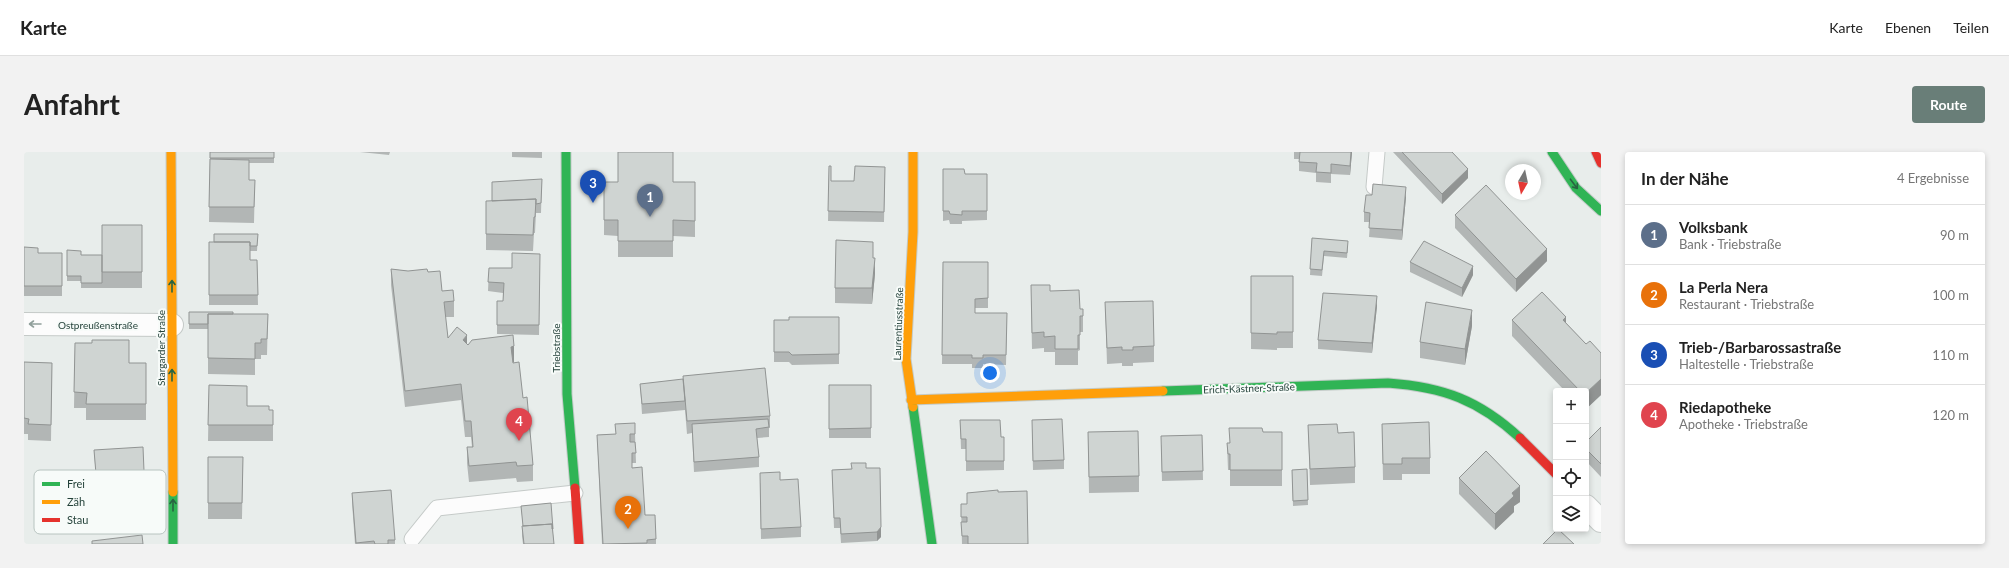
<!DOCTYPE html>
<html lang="de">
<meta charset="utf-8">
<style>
:root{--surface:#fff;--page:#f2f2f2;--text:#222;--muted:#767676;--line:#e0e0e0;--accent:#697e78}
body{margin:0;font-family:Lato,sans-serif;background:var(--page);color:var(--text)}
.controls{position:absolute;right:12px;bottom:12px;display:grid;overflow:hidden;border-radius:4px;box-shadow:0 2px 6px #0003}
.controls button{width:36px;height:36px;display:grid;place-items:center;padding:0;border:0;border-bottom:1px solid var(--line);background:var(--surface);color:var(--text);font:20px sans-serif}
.compass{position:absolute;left:1481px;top:12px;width:36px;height:36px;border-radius:50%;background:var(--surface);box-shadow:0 2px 6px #0003;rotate:189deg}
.you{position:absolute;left:966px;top:221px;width:14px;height:14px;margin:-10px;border:3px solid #fff;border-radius:50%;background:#1a73e8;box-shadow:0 0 0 6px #1a73e833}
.badge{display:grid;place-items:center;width:26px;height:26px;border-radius:50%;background:var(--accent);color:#fff;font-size:13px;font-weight:700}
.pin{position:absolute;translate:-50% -33px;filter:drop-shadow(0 1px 2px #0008)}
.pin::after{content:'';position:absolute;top:21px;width:14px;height:12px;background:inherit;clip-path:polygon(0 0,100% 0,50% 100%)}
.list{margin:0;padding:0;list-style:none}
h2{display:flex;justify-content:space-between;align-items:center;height:52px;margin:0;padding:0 16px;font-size:17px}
h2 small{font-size:13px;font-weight:400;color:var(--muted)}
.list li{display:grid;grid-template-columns:26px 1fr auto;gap:12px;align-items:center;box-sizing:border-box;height:60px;padding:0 16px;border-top:1px solid var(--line)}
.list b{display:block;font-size:15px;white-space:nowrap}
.list p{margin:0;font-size:13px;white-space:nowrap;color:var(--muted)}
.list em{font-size:13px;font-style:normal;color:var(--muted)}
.icon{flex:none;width:22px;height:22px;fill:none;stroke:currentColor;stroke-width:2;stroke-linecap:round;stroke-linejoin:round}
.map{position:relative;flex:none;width:1577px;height:392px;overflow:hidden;border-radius:4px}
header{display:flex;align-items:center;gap:24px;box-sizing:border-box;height:56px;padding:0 20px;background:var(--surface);border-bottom:1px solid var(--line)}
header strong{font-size:19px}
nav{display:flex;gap:22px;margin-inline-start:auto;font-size:14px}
.intro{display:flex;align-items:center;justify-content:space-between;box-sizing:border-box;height:96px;padding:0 24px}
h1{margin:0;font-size:28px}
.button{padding:10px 18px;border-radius:4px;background:var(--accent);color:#fff;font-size:14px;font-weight:700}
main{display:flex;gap:24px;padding:0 24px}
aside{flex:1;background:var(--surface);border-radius:4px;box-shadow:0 2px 6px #0003}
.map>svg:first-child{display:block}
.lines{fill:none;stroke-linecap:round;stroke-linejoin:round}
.lane-casing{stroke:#c5cac8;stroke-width:17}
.street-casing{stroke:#c5cac8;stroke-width:24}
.fast-casing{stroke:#c3cbc8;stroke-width:11}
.slow-casing{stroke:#c3cbc8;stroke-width:11}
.jam-casing{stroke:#c3cbc8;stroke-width:11}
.lane{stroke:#fcfcfc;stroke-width:15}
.street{stroke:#fcfcfc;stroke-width:22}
.fast{stroke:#30b455;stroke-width:9}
.slow{stroke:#ff9f0a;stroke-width:9}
.jam{stroke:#e5322d;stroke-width:9}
.wall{fill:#b2b6b5}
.shaded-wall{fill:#919493}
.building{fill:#cfd4d2;stroke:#919493}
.oneway{stroke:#286442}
.oneway2{stroke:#909f9b}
.labels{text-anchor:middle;stroke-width:4;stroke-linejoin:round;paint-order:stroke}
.street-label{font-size:10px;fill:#24423a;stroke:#f7fbf9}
.key{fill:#f7fbf9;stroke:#b8c4c0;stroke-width:1}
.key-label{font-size:11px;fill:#24423a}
</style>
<header>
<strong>Karte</strong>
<nav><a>Karte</a><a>Ebenen</a><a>Teilen</a></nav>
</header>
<div class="intro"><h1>Anfahrt</h1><a class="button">Route</a></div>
<main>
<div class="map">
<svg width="1577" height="392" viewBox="0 0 1577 392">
<rect width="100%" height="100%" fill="#e8edeb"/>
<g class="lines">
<defs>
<path id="lane" d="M1350,35L1353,0
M388,387L413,356L551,341"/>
<path id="street" d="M0,172L148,173
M1562,354L1577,369"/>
<path id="fast" d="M542,0L543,242L551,336
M1528,0L1552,36L1577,59
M1139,239L1364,231C1419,235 1455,248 1496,286
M889,255L908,392
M149,340V392"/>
<path id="slow" d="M147,0L149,340
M887,248L1139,239
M889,255L882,207L889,80V0"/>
<path id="jam" d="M1572,0L1577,11
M1496,286L1532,322
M551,336L555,392"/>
</defs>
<use href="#lane" class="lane-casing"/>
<use href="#street" class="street-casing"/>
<use href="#fast" class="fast-casing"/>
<use href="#slow" class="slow-casing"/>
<use href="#jam" class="jam-casing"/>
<use href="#lane" class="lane"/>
<use href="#street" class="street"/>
<use href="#fast" class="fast"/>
<use href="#slow" class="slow"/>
<use href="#jam" class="jam"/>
</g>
<path class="wall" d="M186,0H250V11H225V28H231L230,71L185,70Z
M336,0H366L365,3Z
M488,0H518V6L488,5Z
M1270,0H1328L1326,23L1307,22V31L1292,30V21L1275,19V7H1270Z
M1369,0H1428L1444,26L1418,52Z
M805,14L807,29H830L861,15L860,70L804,69Z
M919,17L941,22H963V68L938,69V72H926L925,68L919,69Z
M518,27L517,61H512L511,81H510L509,99L462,98V49H468Z
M580,30H671V85L649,84V105H594V84L580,83Z
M1382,45L1378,88L1345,85L1346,70H1340V60Z
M1431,63L1523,109L1492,140L1431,76Z
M118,73V136H57V129H43V98L57,103H78Z
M234,82L233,99H226V108H233L234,153H185V90H190Z
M1288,86L1324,94L1323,106L1300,104L1298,124L1286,123Z
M0,95L14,101H38V144H0Z
M516,102L515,183L473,182V149H479V141L464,139L465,116H488Z
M849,106L851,122L848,152L811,151V136Z
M919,110H964V156H951V161H983L982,213L959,212V216H948V212H918Z
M1386,110L1449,123L1438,145L1386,120Z
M367,117L384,119L418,139L430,149V165H421L424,186L443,192L490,210L489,211L499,246L509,313V329L493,330L492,326L445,330L443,311V295H448L447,285H441L437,248L381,255L367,133Z
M1227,124H1269V196H1253V198L1227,197Z
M1026,139L1056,157H1059V180H1056V198L1054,199V213H1031V200H1020V196L1008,197L1007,149Z
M1081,150L1130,194V210L1109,211V214H1098V211L1083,212Z
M1353,154L1348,201L1294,197V188Z
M165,160L209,162H244L243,203H237V207H231V223L184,222V177H165Z
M815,165V212L768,213L765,210H750V168H765Z
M1488,168L1542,171L1562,192L1577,201V243L1562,257V239H1541L1488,184Z
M1448,174L1441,213L1396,206V190Z
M51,191H68L105,211H122V268H62V256H50Z
M0,210L28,211L27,289L4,288V282H0Z
M616,232L746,264V276H745V285L733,286L735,305V315L670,320L668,281L663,282L661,258L618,262Z
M185,233L223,254L245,258H249V289H184Z
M805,233H847V286H805Z
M936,268L977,285H980V318L942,319V297H937Z
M591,272L611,282L612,311H608V316L621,363L632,387V392H578L573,283L592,282Z
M1358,272L1406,306V322H1378V328H1359Z
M1284,273L1314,281L1331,315V331L1286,333Z
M1577,275V325L1562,309V290Z
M1008,277L1040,308V317L1009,318Z
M1064,280L1115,324V340L1065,341Z
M1239,280H1258V334H1206V318H1204L1203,291H1205Z
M1178,283L1179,328L1138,329L1137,293Z
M70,298L120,319V324L72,327Z
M184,305H219L218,367H184Z
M842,316L857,385L853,389L817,391L816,376H810L808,318Z
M1283,317L1284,353L1269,354L1268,318Z
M1435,326L1496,350L1490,354V360L1471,378L1435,342Z
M756,328L777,375V385L737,387L736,331Z
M974,340L1004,392H938L937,352H943V341Z
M328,341L371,388V392H331L328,350Z
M497,354L529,377V382L530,392H499L498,384V374H499Z"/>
<path class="shaded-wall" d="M1327,0H1328L1326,23V14Z
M1444,17V26L1418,52V42Z
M1382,35V45L1378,88V78Z
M1523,97V109L1492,140V127Z
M851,106V122L848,152V136Z
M1449,114V123L1438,145V136Z
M1353,144V154L1348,201V191Z
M1448,158V174L1441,213V197Z
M1542,165V181L1539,168Z
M443,183V199L439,188Z
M490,194V210L487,211V195Z
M1577,227V243L1562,257V241Z
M1496,334V350L1490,354V360L1471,378V362L1488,341Z
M857,375V385L853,389V380Z"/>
<path class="building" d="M186,0H250V6H186Z
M594,0H649V30H671V69L649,68V89H594V68H580V30H594Z
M1276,0H1327L1326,14L1307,12V21L1292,20L1293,11L1275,10Z
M1378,0H1428L1444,17L1418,42Z
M186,7L225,8V28H231L230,55H185Z
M805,14H807V29H830L831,14L861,15L860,60L804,59Z
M919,17H940L941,22H963V59H938V63L926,62L925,59H919Z
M518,27L517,51L512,52V47L468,49V30Z
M1349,32L1382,35L1378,78L1345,76L1346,61L1340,60L1342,43H1348Z
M1462,33L1523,97L1492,127L1431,63Z
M512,47L511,65H510L509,83L462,82V49Z
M78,73H118V120H78Z
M190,82H234L233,94H226V90H190Z
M1288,86L1324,89L1323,101L1300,99L1298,118L1286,117Z
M812,88L849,90V106H851L848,136H811Z
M1400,89L1449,114L1438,136L1386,110Z
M185,90H226V108H233L234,143H185Z
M0,95L14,96V101H38V134H0Z
M43,98L57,99V103H78V131H57V124H43Z
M488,101L516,102L515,173H473V149H479L480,131L464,130L465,116H488Z
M919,110H964V146L951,147V161H983L982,203H959V206H948V203H918Z
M367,117L384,119L403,117L404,120L416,119L418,139L429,138L430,149L420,150L424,186L433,175L443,183L439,188L444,193L448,188L489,183L490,194L487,195L489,211L495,210L499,246L503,245L509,313L493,314L492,310L445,314L443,295H449L447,269H441L437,232L381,239Z
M1227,124H1269V180H1253V182L1227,181Z
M1007,133H1026V139L1055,138L1056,157H1059V164H1056V183H1054V197H1031V184L1020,185V180L1008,181Z
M1518,140L1542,165L1539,168L1562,192L1566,189L1577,201V227L1562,241V239H1556L1488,168Z
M1299,141L1353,144L1348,191L1294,188Z
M1129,149L1130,194L1109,195V198H1098V195L1083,196L1081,150Z
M1402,150L1448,158L1441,197L1396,190Z
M165,160H209V162H184V172H165Z
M184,162H244L243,187H237V191H231V207L184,206Z
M765,165H815V202L768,203L765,200H750V168H765Z
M68,188H105V211H122V252H62L63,241L50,240L51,191H68Z
M0,210L28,211L27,273L4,272L5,267L0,266Z
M741,216L746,264L663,269L659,224Z
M659,227L661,249L618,252L616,232Z
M185,233L223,234V254H245V258H249V273H184Z
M805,233H847V276L805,277Z
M744,267L745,275L732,277L735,305L670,310L668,272Z
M1038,267L1040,308L1009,309L1008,268Z
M936,268H976L977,285H980V309H942V287H937Z
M1405,270L1406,306H1378V312H1359L1358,272Z
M611,271V282H606V290H611L612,301H608V316L618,315L621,363H631L632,387L623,388V391L579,392L573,283L592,282L591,272Z
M1313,272L1314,281L1330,280L1331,315L1286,317L1284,273Z
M1577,275V312L1562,297V290Z
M1205,276H1238L1239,280H1258V318H1206V302H1204L1203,291H1206Z
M1114,279L1115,324L1065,325L1064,280Z
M1178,283L1179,319L1138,320L1137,284Z
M119,295L120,319L72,322L70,298Z
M1462,299L1496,334L1488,341L1490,344L1471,362L1435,326Z
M184,305H219L218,351H184Z
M827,311H842V316H856L857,375L853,380L817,382L816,366H810L808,318L828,317Z
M1283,317L1284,348L1269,349L1268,318Z
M756,320V328L774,327L777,375L737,377L736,321Z
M367,338L371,388H364V392H351L350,389L332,391L328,341Z
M974,338V340L1003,339L1004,392H944V384H938L937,370H943V365H937V352H943V341Z
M527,351L529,377H528V372L499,374L497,354Z
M528,372L530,392H500L498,374Z
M1534,377L1550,392H1519Z
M118,383L119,392H68V389Z"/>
<defs><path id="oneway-shaft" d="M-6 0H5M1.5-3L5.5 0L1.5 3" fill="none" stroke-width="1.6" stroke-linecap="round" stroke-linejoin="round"/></defs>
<g class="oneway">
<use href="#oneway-shaft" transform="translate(1550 32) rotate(53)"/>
<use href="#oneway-shaft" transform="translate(148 134) rotate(-90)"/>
<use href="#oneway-shaft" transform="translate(148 223) rotate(-90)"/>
<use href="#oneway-shaft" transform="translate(149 353) rotate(-90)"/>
</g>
<use class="oneway2" href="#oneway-shaft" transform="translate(11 172) rotate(-180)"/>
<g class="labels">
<g class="street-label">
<text transform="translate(874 172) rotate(-88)" y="4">Laurentiusstraße</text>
<text x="74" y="177">Ostpreußenstraße</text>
<text transform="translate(137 196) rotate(-90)" y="4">Stargarder Straße</text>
<text transform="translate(532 196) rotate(-90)" y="4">Triebstraße</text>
<text transform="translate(1225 236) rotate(-2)" y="4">Erich-Kästner-Straße</text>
</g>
</g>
<rect x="10" y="318" width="132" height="64" rx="6" class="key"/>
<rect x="18" y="330" width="18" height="4" fill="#30b455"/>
<rect x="18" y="348" width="18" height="4" fill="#ff9f0a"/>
<rect x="18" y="366" width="18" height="4" fill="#e5322d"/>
<g class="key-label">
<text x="43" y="336">Frei</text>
<text x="43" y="354">Zäh</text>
<text x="43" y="372">Stau</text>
</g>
</svg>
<div class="controls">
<button>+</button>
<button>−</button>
<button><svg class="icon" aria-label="locate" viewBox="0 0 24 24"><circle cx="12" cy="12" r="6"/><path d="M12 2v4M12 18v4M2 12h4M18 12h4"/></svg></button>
<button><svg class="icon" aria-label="layers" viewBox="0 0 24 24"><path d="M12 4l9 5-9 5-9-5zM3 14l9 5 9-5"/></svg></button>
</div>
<svg class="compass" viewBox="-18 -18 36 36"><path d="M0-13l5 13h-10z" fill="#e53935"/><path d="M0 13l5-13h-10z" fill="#767676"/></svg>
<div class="you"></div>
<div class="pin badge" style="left:626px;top:65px;background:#5c6f8a">1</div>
<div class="pin badge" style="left:604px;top:377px;background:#e8710a">2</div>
<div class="pin badge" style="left:569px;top:51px;background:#1a4fb4">3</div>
<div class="pin badge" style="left:495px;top:289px;background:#e0444e">4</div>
</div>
<aside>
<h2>In der Nähe<small>4 Ergebnisse</small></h2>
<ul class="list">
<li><span class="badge" style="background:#5c6f8a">1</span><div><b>Volksbank</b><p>Bank · Triebstraße</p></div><em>90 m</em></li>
<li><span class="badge" style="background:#e8710a">2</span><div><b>La Perla Nera</b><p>Restaurant · Triebstraße</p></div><em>100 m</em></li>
<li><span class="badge" style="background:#1a4fb4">3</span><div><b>Trieb-/Barbarossastraße</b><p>Haltestelle · Triebstraße</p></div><em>110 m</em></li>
<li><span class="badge" style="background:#e0444e">4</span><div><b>Riedapotheke</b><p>Apotheke · Triebstraße</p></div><em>120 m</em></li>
</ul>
</aside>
</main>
